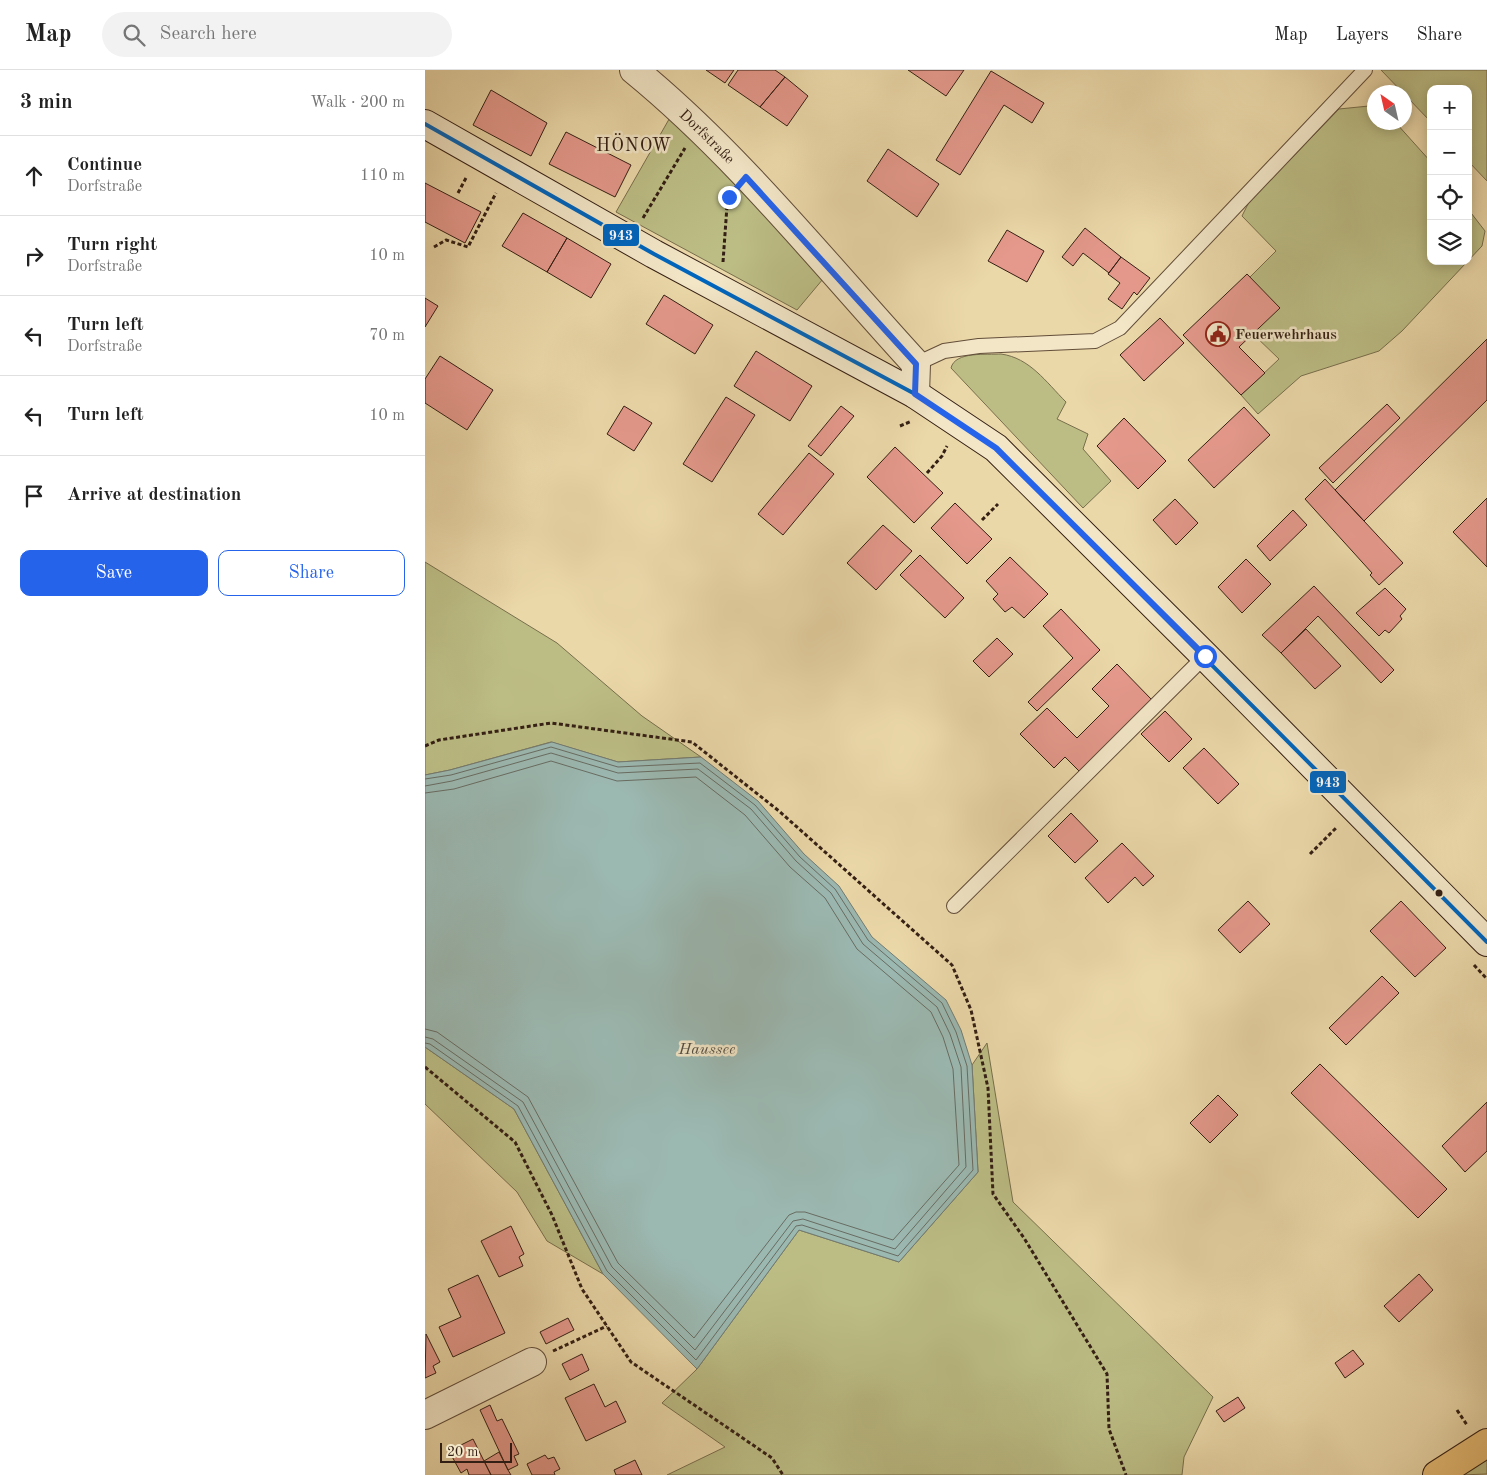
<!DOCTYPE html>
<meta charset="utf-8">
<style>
:root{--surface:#fff;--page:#f2f2f2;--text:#222;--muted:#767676;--line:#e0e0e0;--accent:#2563eb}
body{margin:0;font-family:"Old Standard TT",serif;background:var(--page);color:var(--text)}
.controls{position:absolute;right:15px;top:15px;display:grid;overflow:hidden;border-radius:10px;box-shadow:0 2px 12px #0003}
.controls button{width:45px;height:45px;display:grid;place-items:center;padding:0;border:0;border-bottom:1px solid var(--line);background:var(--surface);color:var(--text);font:25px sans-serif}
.compass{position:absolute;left:942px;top:15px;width:45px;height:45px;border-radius:50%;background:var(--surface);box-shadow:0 2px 12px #0003;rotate:326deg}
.scale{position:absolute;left:15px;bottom:12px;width:72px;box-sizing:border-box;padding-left:5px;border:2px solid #341f14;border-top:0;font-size:14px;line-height:18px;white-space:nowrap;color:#341f14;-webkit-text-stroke:4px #f2e6c7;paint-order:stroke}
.stop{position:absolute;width:15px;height:15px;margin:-11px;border:4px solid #2563eb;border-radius:50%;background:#fff}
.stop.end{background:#2563eb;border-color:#fff;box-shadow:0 1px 5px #0008}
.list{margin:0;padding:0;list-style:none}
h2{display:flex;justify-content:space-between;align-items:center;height:65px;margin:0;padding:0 20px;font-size:21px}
h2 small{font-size:16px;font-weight:400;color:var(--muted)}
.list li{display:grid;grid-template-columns:32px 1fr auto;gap:15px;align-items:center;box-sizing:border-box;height:80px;padding:0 20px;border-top:1px solid var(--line)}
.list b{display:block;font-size:19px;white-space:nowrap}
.list p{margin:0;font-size:16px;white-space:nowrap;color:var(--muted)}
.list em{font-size:16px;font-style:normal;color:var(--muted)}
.actions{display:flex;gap:10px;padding:15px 20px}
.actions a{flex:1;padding:11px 0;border:1px solid var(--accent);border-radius:10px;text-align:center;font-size:18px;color:var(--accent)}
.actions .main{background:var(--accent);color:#fff}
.icon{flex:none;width:28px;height:28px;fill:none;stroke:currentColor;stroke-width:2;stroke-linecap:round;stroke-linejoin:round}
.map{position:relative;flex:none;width:1062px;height:1405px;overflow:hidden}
header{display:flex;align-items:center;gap:30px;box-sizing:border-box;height:70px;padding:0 25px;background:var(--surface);border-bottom:1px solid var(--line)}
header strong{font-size:24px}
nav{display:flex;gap:28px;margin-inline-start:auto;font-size:18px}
.search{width:350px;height:45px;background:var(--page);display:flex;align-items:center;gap:12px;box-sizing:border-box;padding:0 18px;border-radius:28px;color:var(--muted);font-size:19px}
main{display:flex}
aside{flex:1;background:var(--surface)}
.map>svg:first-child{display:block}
.green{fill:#bcbd85;stroke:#786e4c}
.water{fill:#9bb8b1;stroke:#727b72}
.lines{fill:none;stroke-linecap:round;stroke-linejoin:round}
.shore{stroke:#686c62;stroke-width:1}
.building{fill:#e5998c;stroke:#341f14}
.lane-casing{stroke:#624d39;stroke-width:16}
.street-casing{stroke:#624d39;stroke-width:30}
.secondary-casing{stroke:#341f14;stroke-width:30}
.primary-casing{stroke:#341f14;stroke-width:30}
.path{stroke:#341f14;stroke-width:3;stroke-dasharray:4 2.5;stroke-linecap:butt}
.lane{stroke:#f2e6c7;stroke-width:14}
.street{stroke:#f2e6c7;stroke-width:28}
.secondary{stroke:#f2e6c7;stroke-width:28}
.primary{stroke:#e6bc74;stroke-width:28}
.bus-1-casing{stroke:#f2e6c7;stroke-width:8}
.bus-1{stroke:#0065bd;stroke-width:4}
.route{stroke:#2563eb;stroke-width:6}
.bus-dot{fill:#341f14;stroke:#f2e6c7;stroke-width:2}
.labels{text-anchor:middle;stroke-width:5;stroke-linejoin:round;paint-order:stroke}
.street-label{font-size:15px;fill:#341f14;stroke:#f2e6c7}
.poi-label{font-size:15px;font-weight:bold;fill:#341f14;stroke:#f2e6c7;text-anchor:start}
.water-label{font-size:16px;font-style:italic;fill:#534d43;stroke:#f2e6c7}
.quarter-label{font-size:18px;letter-spacing:1px;fill:#341f14;stroke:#f2e6c7}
.line-badge{stroke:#f2e6c7;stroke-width:2}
.badge-label{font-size:14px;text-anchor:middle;font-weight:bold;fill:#fff}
</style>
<header>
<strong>Map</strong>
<div class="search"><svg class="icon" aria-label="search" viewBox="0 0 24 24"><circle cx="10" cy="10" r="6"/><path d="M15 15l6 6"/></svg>Search here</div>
<nav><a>Map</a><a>Layers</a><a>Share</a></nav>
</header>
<main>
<aside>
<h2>3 min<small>Walk · 200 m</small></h2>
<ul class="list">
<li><svg class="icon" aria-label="ahead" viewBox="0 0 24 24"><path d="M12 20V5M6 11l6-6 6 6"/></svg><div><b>Continue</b><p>Dorfstraße</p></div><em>110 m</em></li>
<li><svg class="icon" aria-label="right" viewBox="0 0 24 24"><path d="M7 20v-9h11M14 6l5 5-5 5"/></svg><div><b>Turn right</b><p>Dorfstraße</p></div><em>10 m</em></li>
<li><svg class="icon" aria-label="left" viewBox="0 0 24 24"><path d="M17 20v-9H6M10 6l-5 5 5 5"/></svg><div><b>Turn left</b><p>Dorfstraße</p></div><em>70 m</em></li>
<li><svg class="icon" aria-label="left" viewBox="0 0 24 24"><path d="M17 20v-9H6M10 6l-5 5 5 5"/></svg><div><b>Turn left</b></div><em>10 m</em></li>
<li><svg class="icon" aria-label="arrive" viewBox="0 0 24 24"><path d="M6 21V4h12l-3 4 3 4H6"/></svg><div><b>Arrive at destination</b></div></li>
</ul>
<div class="actions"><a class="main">Save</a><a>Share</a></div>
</aside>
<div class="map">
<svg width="1062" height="1405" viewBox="0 0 1062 1405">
<rect width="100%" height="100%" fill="#ebd8a9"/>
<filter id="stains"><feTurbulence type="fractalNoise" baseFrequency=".004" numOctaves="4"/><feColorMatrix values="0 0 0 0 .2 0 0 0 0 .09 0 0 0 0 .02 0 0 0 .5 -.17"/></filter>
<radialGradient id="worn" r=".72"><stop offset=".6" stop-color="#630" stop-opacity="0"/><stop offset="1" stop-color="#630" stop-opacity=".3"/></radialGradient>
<path class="green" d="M956,0H1062V111L1043,91V19H1006V52Z
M944,36L949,39V52L971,53L1006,92V191H1043V139L1060,161L1057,176L977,261L954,281L876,306L833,344L816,325L854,289L828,264L825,207L851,181L817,146L824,132L914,39Z
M247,44L398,209L372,240L191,142Z
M576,284C605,288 621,312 641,332L632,349L663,364L658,379L686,411L658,438L526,298C530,281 562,285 576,284Z
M0,492L132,573L217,646L276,687L193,692L126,672L25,700L0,705Z
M562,973L588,1132L788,1327L759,1387L757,1405H242L300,1377L237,1333L272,1299L374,1160L474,1192L553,1102L547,995Z
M0,977L89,1039L178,1204L122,1171L92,1122L0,1034Z
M1062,1388V1404L1035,1405Z"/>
<path class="water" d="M127,672L193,692L276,687L333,731L379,784L414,816L447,867L521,930L536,960L547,995L553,1102L474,1192L374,1160L272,1299L178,1204L89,1039L0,977V705L25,700Z"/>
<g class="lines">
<path class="shore" d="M0,709L26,705L126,677L193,697L275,693L330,735L375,787L410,819L443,870L517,933L531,962L542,996L548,1100L473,1186L377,1155L371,1156L271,1290L182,1201L93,1036L5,974L0,973
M0,716L27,711L126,683L193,703L273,699L326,739L371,791L406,823L438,874L512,937L525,964L536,997L541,1097L470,1179L378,1149L368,1151L270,1280L187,1197L98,1032L8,969L0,967
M0,723L29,719L126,691L192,711L271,707L320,745L365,797L400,828L432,879L506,942L518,967L528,999L534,1095L468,1170L380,1142H371L364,1145L269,1268L193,1193L103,1027L12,962L0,959"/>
</g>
<path class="building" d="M281,0H309L300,13Z
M313,0H350L360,7L335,37L303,15Z
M483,0H539L521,26Z
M566,1L619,33L607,53L579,35L535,105L511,90Z
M360,7L383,26L362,56L335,37Z
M66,20L122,53L106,86L48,55Z
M141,62L206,95L190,127L124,94Z
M463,79L514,114L492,147L442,111Z
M0,113L56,142L40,173L0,152Z
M98,143L142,168L122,202L77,176Z
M660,158L696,187L684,203L658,183L648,196L637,187Z
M582,160L619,181L602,212L563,191Z
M142,168L186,194L166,228L122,202Z
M696,187L725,208L712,225L709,222L697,239L683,229L695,213L683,204Z
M822,204L855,238L814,277L840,303L816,325L758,265Z
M239,225L288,255L270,284L221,254Z
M0,228L13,236L0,257Z
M735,248L759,273L719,311L695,285Z
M1062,269V330L939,451L910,420Z
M331,281L387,316L365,351L309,316Z
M15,286L68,320L42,360L0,333V309Z
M301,327L330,345L287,412L258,394Z
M962,334L975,348L908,413L894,398Z
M199,336L227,353L209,381L182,364Z
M416,336L429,346L396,386L383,376Z
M819,337L845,365L789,418L763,390Z
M699,348L741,391L713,419L672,376Z
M470,377L518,423L489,453L442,407Z
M384,383L409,404L358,465L333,444Z
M900,409L978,493L954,515L945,505L947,503L880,429Z
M1062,428V497L1028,462Z
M750,429L773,453L751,475L728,450Z
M530,433L567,469L542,494L506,458Z
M868,440L882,455L845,491L832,476Z
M458,455L487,481L451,520L422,493Z
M495,485L539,528L520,548L475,505Z
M585,487L623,524L599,548L587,537L580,542L568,529L573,524L561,511Z
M821,489L846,514L817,543L793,517Z
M889,516L969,600L956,613L893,546L856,583L837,565Z
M960,518L981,539L975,546L977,549L964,563L960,560L954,566L931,543Z
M636,539L675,580L612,641L603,632L648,588L618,556Z
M881,559L916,596L890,619L856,583Z
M572,568L588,584L564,607L548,591Z
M692,594L727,630L654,701L640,687L629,698L595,664L622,638L652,668L684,636L667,619Z
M740,641L767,669L744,692L716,664Z
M779,678L814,714L793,734L758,698Z
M646,743L673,771L650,793L623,766Z
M697,773L729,806L718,816L710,807L683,833L660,808Z
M823,831L845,854L815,883L793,860Z
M976,831L1021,878L990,907L945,861Z
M957,906L974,923L921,975L904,958Z
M895,994L1022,1119L993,1148L866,1023Z
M793,1025L813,1045L785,1073L765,1053Z
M1062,1032V1081L1040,1102L1017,1076Z
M86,1156L99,1184L94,1187L98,1196L74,1207L56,1171Z
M994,1204L1008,1220L974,1252L959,1236Z
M53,1205L80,1263L28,1287L14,1257L36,1247L23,1219Z
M143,1248L149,1260L121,1274L115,1262Z
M1,1264L15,1292L8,1296L11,1303L0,1308Z
M928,1280L939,1294L920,1308L910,1293Z
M157,1284L164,1300L145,1310L137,1294Z
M169,1314L180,1337L191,1331L201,1352L161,1371L140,1328Z
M813,1327L820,1338L799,1352L791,1341Z
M65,1335L72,1351L77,1349L94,1384L89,1386L93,1395L83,1400L55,1340Z
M48,1369L66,1405H44L42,1399L36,1403L24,1381Z
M74,1382L83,1400L86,1405H66L59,1391Z
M120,1385L123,1389L129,1387L135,1399L129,1402L130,1405H107L102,1394Z
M210,1390L217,1405H191L189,1400Z"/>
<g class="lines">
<defs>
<path id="lane" d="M491,294L519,281L554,276L670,271L695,258L940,0
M529,836L780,586"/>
<g id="street">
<path id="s1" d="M209,0C312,84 401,196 491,294L490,324"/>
<path d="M0,1345L107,1292"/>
</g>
<path id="secondary" d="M0,54L229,184L490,324L571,378L780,586L1062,872"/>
<path id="primary" d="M1012,1405L1062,1373"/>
</defs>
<use href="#lane" class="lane-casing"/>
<use href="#street" class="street-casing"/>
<use href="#secondary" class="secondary-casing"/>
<use href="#primary" class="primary-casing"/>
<path class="path" d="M33,123L42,106
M218,148L260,78
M9,177L21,170L43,177L71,123
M298,192L302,136L305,126
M475,356L487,351
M502,403L517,386L522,376
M557,450L573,434
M0,676L14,670L126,653L267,672L354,741L527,895L546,940L563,1018L568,1124L599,1168L682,1304L684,1359L701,1405
M885,784L911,758
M1049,895L1062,909
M0,997L90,1072L127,1145L157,1219L206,1292L347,1388L358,1405
M128,1281L182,1256
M1032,1340L1042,1355"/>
<use href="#lane" class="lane"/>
<use href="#street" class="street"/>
<use href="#secondary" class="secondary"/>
<use href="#primary" class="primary"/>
<defs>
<path id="bus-1" d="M0,54L229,184L490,324L571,378L1062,872"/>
</defs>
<use href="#bus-1" class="bus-1-casing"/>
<use href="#bus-1" class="bus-1"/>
</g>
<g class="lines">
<path class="route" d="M304,127L321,107L491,294L490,324L571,378L780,586"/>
</g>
<defs>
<symbol id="civic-ring" viewBox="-11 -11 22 22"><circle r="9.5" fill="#f2e6c7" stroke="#8f2418" stroke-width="1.5"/><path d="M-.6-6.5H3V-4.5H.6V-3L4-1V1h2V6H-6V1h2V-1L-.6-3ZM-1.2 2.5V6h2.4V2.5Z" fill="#8f2418"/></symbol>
</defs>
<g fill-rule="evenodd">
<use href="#civic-ring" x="779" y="250" width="28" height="28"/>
</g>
<circle class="bus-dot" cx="1014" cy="823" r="4.5"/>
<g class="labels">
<g class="street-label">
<text dy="5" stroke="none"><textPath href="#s1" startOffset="99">Dorfstraße</textPath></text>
</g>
<g class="poi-label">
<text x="810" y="269">Feuerwehrhaus</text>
</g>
<g class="water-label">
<text x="282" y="984">Haussee</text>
</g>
<g class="quarter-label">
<text x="209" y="81">HÖNOW</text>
</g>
</g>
<g class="line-badge">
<rect x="177" y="153" width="38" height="24" rx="5" fill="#0065bd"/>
<rect x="884" y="700" width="38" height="24" rx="5" fill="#0065bd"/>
</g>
<g class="badge-label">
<text x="196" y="170">943</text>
<text x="903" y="717">943</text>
</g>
<rect width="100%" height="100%" filter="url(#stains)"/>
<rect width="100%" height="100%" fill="url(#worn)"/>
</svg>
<div class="controls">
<button>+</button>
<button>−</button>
<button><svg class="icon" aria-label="locate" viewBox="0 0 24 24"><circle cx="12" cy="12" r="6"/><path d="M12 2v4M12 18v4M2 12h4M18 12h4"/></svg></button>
<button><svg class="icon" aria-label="layers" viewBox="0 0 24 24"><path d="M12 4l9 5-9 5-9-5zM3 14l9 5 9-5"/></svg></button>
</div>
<svg class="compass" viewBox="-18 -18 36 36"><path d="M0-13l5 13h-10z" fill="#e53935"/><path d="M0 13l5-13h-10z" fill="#767676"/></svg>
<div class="scale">20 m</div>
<div class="stop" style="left:780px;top:586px"></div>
<div class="stop end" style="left:304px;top:127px"></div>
</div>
</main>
